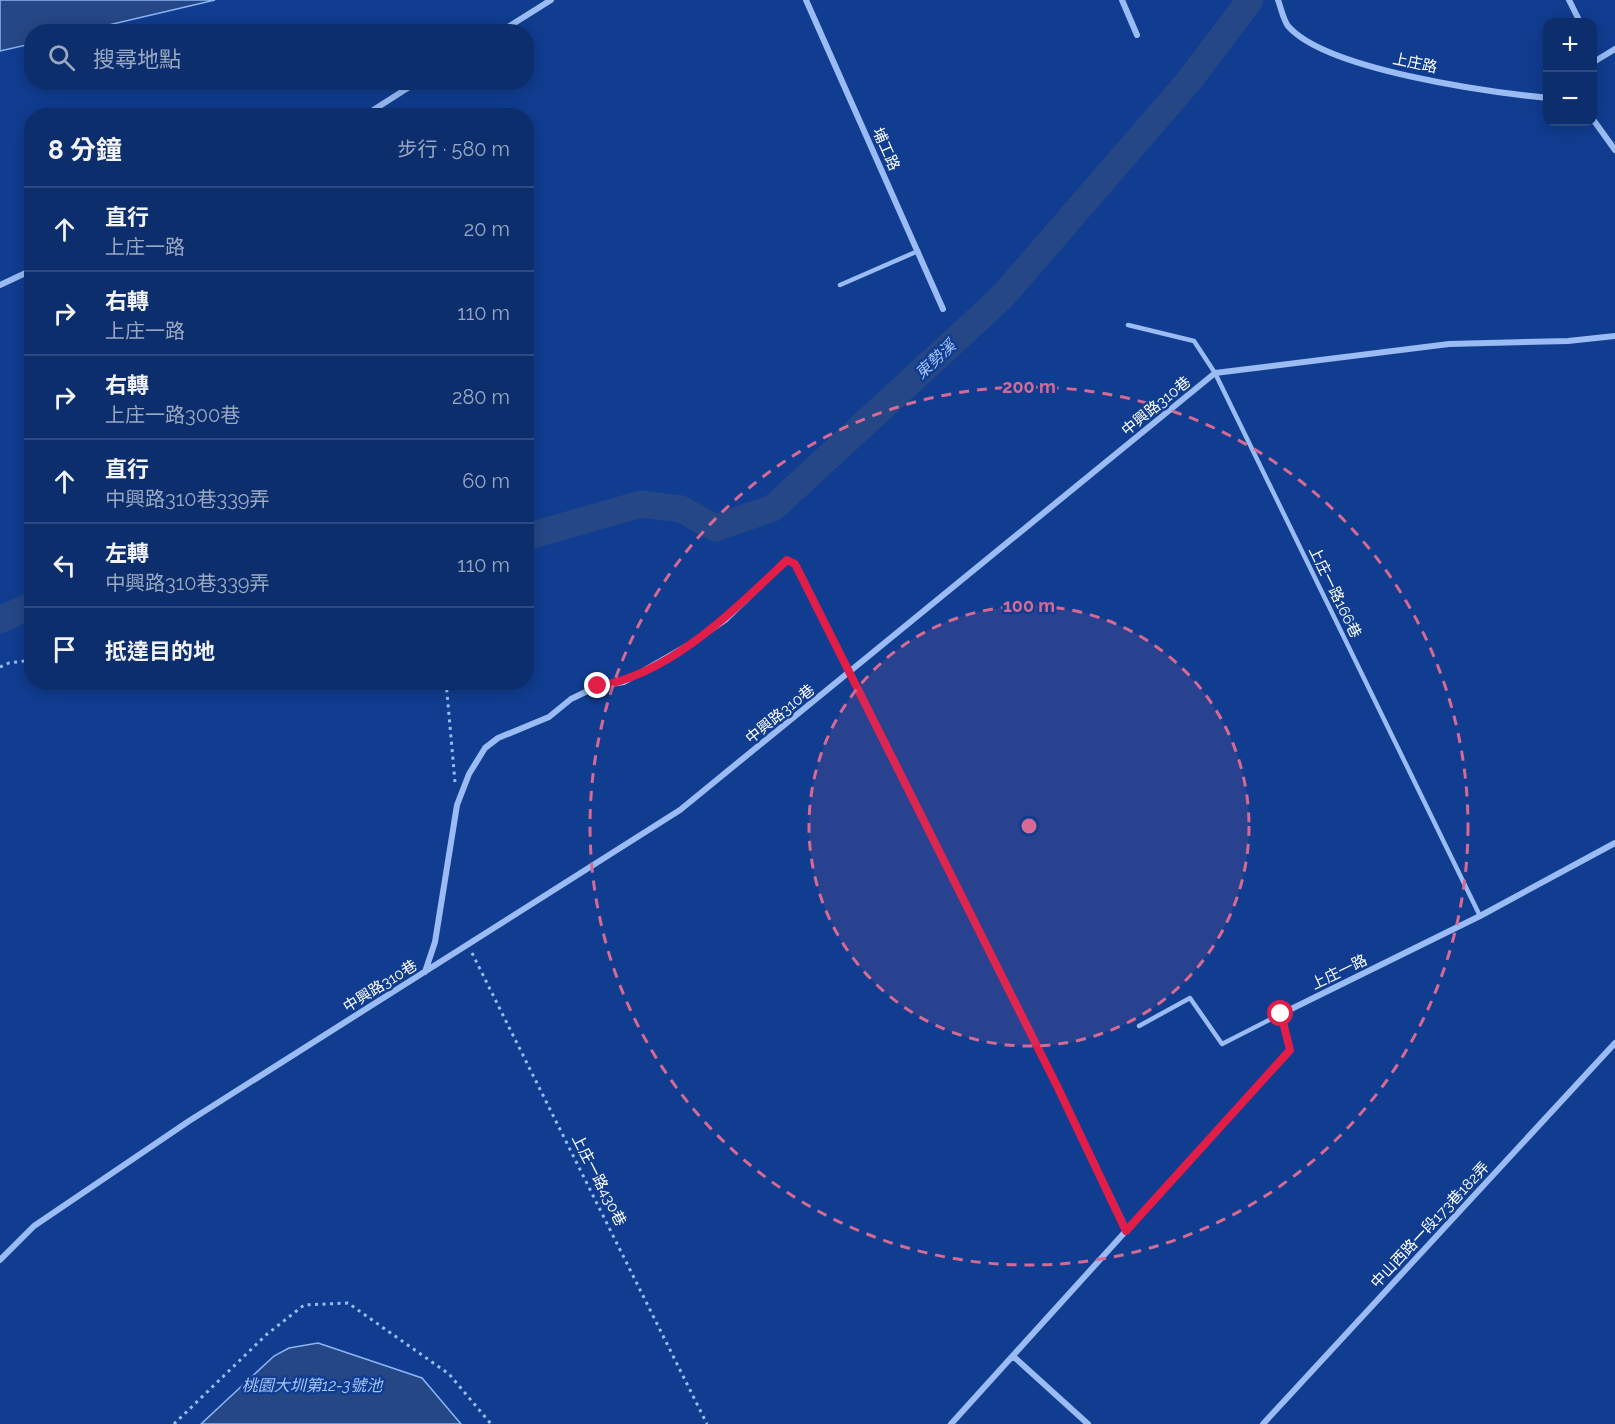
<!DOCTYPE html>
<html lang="zh-TW">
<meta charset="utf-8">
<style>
:root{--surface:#0c2e6c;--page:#153672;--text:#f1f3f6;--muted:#9aa8c2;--line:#2c4a7f}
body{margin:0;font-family:Raleway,"Noto Sans TC",sans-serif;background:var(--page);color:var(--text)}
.controls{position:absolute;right:18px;top:18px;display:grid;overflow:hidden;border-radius:12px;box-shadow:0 3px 15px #0003}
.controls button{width:54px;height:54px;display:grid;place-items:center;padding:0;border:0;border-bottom:2px solid var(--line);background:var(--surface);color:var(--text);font:30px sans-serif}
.stop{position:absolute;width:18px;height:18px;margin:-14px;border:4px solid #e11d48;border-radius:50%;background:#fff}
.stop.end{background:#e11d48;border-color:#fff;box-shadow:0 2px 6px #0008}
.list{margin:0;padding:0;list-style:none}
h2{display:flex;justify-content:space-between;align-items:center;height:78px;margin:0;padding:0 24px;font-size:26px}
h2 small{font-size:20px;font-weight:400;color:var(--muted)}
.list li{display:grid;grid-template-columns:39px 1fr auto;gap:18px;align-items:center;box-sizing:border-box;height:84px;padding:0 24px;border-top:2px solid var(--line)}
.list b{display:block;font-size:22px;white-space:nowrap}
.list p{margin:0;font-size:20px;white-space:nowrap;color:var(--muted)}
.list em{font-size:20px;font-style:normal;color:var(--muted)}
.icon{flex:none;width:33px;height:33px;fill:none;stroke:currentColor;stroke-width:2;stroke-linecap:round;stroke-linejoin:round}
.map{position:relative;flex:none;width:1615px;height:1424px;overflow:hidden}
.search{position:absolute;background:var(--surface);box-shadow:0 3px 15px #0003;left:24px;top:24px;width:510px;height:66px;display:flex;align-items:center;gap:15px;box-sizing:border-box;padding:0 21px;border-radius:24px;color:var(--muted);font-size:22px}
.panel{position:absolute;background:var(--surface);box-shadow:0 3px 15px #0003;left:24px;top:108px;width:510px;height:582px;border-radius:24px}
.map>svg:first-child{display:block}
.water{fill:#254786;stroke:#8bb4f7;stroke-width:1.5}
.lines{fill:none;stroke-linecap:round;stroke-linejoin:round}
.river{stroke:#254786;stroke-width:27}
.path{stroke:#9abbf3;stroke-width:3;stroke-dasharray:3 4.5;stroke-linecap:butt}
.service{stroke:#9abbf3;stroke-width:4.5}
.minor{stroke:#9abbf3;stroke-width:6}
.route{stroke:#e11d48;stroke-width:8}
.ring{fill:none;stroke:#d76994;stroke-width:3;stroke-dasharray:10 8}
.labels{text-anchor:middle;stroke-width:5;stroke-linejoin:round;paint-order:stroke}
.street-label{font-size:15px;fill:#fff;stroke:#103d90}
.water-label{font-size:16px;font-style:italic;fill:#a6c5fa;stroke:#103d90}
.centre{fill:#d76994;stroke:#103d90;stroke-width:3}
.ring-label{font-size:18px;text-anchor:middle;font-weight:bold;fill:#d76994;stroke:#103d90;stroke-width:5;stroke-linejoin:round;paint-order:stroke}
</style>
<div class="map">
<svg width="1615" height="1424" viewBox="0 0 1615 1424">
<rect width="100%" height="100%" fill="#103d90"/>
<path class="water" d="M0,0H215L83,31L32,32L31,44L0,51Z
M318,1343L422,1378L461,1424H201L274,1356L289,1348Z"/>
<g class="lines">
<path class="river" d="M526,537L641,504L681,509L715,528L773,508L1002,297L1188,82L1250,0
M0,620L32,605"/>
<path class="path" d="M0,667L9,663L32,660
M446,682L455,782
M472,953L707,1424
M174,1424L266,1335L304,1305L348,1303L449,1374L491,1424"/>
<path class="service" d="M840,285L918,251
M1128,325L1194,341L1215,373L1480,916
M1139,1026L1190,998L1222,1044L1281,1014"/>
<path class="minor" d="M806,0L943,309
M1122,0L1137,35
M1278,0C1281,8 1283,19 1288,26C1326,70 1488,92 1548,98
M1569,0L1580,22
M500,32L551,0
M1592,63L1615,49
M364,116L417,82
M1592,118L1615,150
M0,285L32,270
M425,972L435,942L457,805L469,774L485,748L498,738L549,717L571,699L598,686L624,682L690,644L725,620L787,560L795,564L803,579L1058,1088L1127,1231
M0,1260L34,1226L189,1121L680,810L1215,373L1449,344L1568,341L1615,336
M1013,1356L1088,1424
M951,1424L1290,1050L1281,1014L1480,916L1615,843
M1263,1424L1615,1043"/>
</g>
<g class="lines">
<path class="route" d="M598,686C670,675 735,609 787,560L795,564L1058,1088L1126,1231L1290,1050L1281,1014"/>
</g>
<circle cx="1029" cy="826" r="220" fill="#d76994" fill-opacity=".12"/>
<g class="ring">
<circle cx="1029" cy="826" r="220"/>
<circle cx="1029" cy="826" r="439"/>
</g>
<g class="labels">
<g class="street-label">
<text transform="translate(1415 63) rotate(12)" y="5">上庄路</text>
<text transform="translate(886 149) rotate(66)" y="5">埔工路</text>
<text transform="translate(1156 406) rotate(-39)" y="5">中興路310巷</text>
<text transform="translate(1335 592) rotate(64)" y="5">上庄一路166巷</text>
<text transform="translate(780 714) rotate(-39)" y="5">中興路310巷</text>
<text transform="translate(1339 972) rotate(-26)" y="5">上庄一路</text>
<text transform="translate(380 986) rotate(-32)" y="5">中興路310巷</text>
<text transform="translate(599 1180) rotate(63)" y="5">上庄一路430巷</text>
<text transform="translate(1430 1225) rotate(-47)" y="5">中山西路一段173巷182弄</text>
</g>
<g class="water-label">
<text transform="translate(935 359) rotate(-43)" y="6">東勢溪</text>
<text x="312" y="1391">桃園大圳第12-3號池</text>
</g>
</g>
<circle cx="1029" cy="826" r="9" class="centre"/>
<g class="ring-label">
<text x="1029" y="393">200 m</text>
<text x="1029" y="612">100 m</text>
</g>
</svg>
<div class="controls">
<button>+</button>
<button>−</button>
</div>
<div class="stop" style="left:1281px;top:1014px"></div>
<div class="stop end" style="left:598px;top:686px"></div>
<div class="search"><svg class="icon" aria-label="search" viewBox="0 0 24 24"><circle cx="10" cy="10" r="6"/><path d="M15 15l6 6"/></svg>搜尋地點</div>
<section class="panel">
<h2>8 分鐘<small>步行 · 580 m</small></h2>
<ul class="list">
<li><svg class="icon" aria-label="ahead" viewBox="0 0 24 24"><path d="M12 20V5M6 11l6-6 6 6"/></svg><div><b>直行</b><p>上庄一路</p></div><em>20 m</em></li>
<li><svg class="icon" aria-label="right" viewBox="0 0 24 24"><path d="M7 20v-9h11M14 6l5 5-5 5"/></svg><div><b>右轉</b><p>上庄一路</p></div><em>110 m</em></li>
<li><svg class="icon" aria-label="right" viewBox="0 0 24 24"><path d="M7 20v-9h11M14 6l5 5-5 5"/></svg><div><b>右轉</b><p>上庄一路300巷</p></div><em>280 m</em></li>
<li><svg class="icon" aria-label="ahead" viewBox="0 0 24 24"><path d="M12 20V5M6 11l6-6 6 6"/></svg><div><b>直行</b><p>中興路310巷339弄</p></div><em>60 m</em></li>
<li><svg class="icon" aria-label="left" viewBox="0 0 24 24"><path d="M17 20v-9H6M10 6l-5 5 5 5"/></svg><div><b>左轉</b><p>中興路310巷339弄</p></div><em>110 m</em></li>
<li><svg class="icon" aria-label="arrive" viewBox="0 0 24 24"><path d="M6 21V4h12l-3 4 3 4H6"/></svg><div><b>抵達目的地</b></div></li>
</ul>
</section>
</div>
